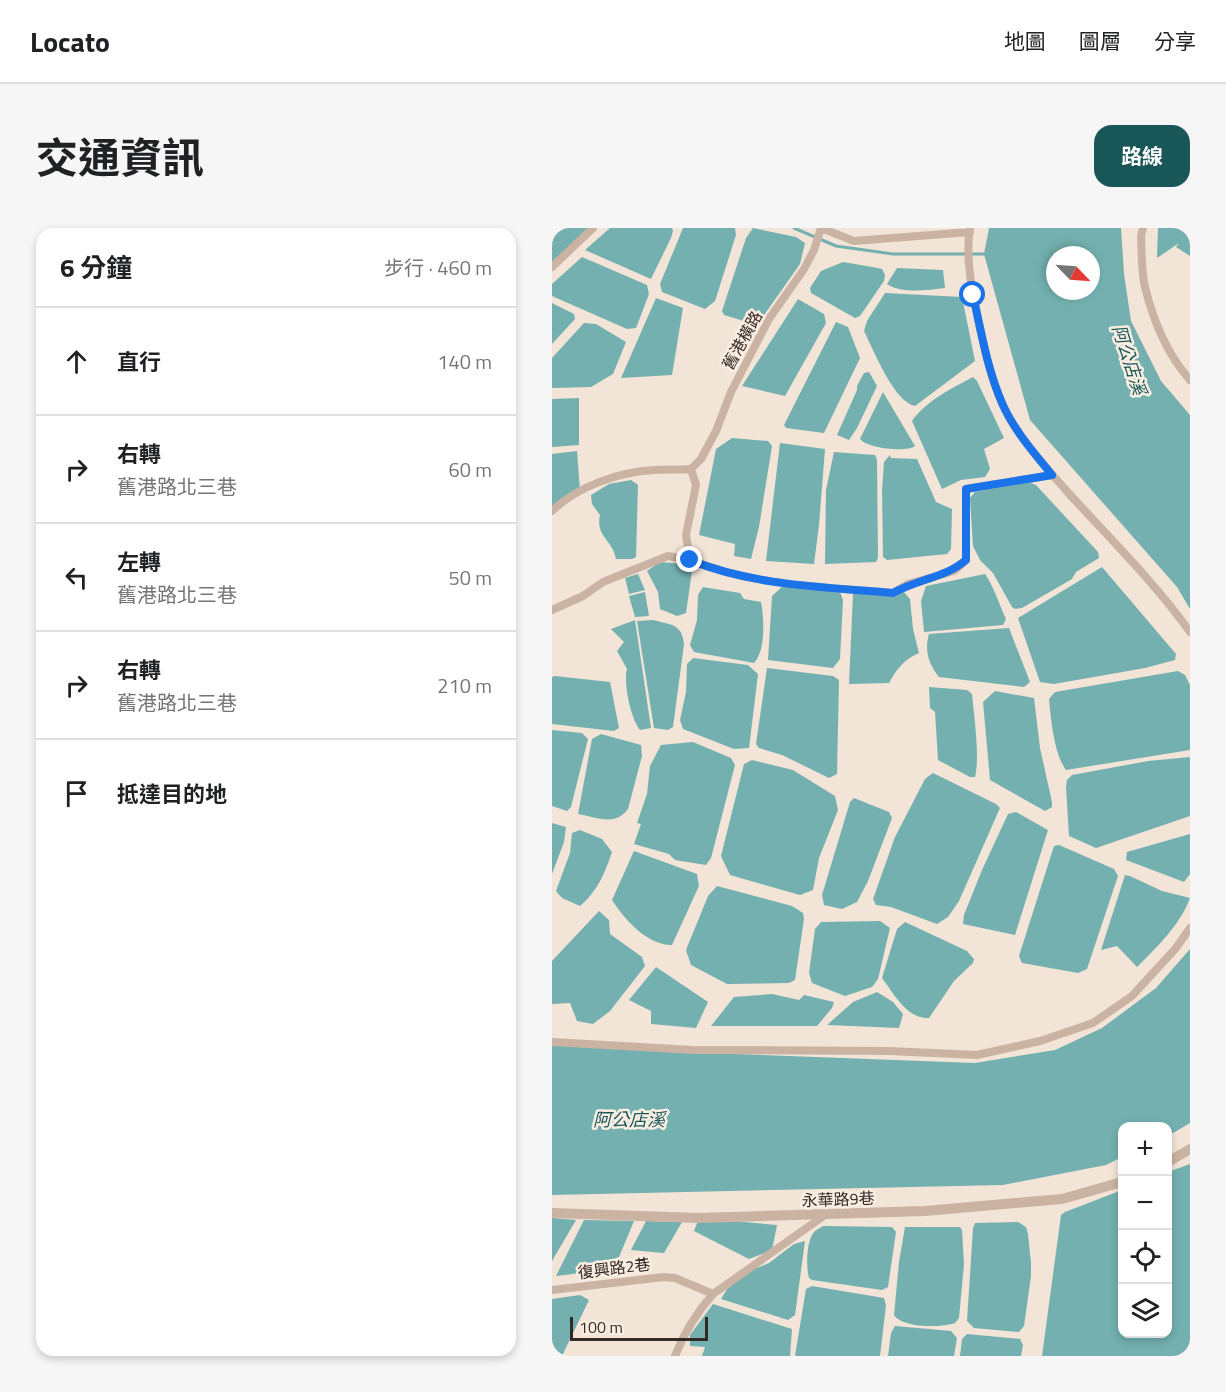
<!DOCTYPE html>
<html lang="zh-TW">
<meta charset="utf-8">
<style>
:root{--surface:#fff;--page:#f6f6f6;--text:#202124;--muted:#757577;--line:#e0e0e0;--accent:#195658}
body{margin:0;font-family:"Titillium Web","Noto Sans TC",sans-serif;background:var(--page);color:var(--text)}
.controls{position:absolute;right:18px;bottom:18px;display:grid;overflow:hidden;border-radius:12px;box-shadow:0 3px 9px #0003}
.controls button{width:54px;height:54px;display:grid;place-items:center;padding:0;border:0;border-bottom:2px solid var(--line);background:var(--surface);color:var(--text);font:30px sans-serif}
.compass{position:absolute;left:494px;top:18px;width:54px;height:54px;border-radius:50%;background:var(--surface);box-shadow:0 3px 9px #0003;rotate:115deg}
.scale{position:absolute;left:18px;bottom:15px;width:138px;box-sizing:border-box;padding-left:6px;border:3px solid #342925;border-top:0;font-size:16px;line-height:21px;white-space:nowrap;color:#342925;-webkit-text-stroke:4px #faeee3;paint-order:stroke}
.stop{position:absolute;width:18px;height:18px;margin:-14px;border:4px solid #1a73e8;border-radius:50%;background:#fff}
.stop.end{background:#1a73e8;border-color:#fff;box-shadow:0 2px 6px #0008}
.list{margin:0;padding:0;list-style:none}
h2{display:flex;justify-content:space-between;align-items:center;height:78px;margin:0;padding:0 24px;font-size:26px}
h2 small{font-size:20px;font-weight:400;color:var(--muted)}
.list li{display:grid;grid-template-columns:39px 1fr auto;gap:18px;align-items:center;box-sizing:border-box;height:108px;padding:0 24px;border-top:2px solid var(--line)}
.list b{display:block;font-size:22px;white-space:nowrap}
.list p{margin:0;font-size:20px;white-space:nowrap;color:var(--muted)}
.list em{font-size:20px;font-style:normal;color:var(--muted)}
.icon{flex:none;width:33px;height:33px;fill:none;stroke:currentColor;stroke-width:2;stroke-linecap:round;stroke-linejoin:round}
.map{position:relative;flex:none;width:638px;height:1128px;overflow:hidden;border-radius:18px}
header{display:flex;align-items:center;gap:36px;box-sizing:border-box;height:84px;padding:0 30px;background:var(--surface);border-bottom:2px solid var(--line)}
header strong{font-size:28px}
nav{display:flex;gap:33px;margin-inline-start:auto;font-size:21px}
.intro{display:flex;align-items:center;justify-content:space-between;box-sizing:border-box;height:144px;padding:0 36px}
h1{margin:0;font-size:42px}
.button{padding:15px 27px;border-radius:18px;background:var(--accent);color:#fff;font-size:21px;font-weight:700}
main{display:flex;gap:36px;padding:0 36px}
aside{flex:1;background:var(--surface);border-radius:18px;box-shadow:0 3px 9px #0003}
.map>svg:first-child{display:block}
.water{fill:#74b0b0;fill-rule:evenodd}
.lines{fill:none;stroke-linecap:round;stroke-linejoin:round}
.stream{stroke:#74b0b0;stroke-width:3}
.minor{stroke:#cab3a2;stroke-width:8}
.tertiary{stroke:#cab3a2;stroke-width:10}
.route{stroke:#1a73e8;stroke-width:8}
.labels{text-anchor:middle;stroke-width:5;stroke-linejoin:round;paint-order:stroke}
.street-label{font-size:16px;fill:#342925;stroke:#faeee3}
.water-label{font-size:18px;font-style:italic;fill:#195658;stroke:#faeee3}
</style>
<header>
<strong>Locato</strong>
<nav><a>地圖</a><a>圖層</a><a>分享</a></nav>
</header>
<div class="intro"><h1>交通資訊</h1><a class="button">路線</a></div>
<main>
<aside>
<h2>6 分鐘<small>步行 · 460 m</small></h2>
<ul class="list">
<li><svg class="icon" aria-label="ahead" viewBox="0 0 24 24"><path d="M12 20V5M6 11l6-6 6 6"/></svg><div><b>直行</b></div><em>140 m</em></li>
<li><svg class="icon" aria-label="right" viewBox="0 0 24 24"><path d="M7 20v-9h11M14 6l5 5-5 5"/></svg><div><b>右轉</b><p>舊港路北三巷</p></div><em>60 m</em></li>
<li><svg class="icon" aria-label="left" viewBox="0 0 24 24"><path d="M17 20v-9H6M10 6l-5 5 5 5"/></svg><div><b>左轉</b><p>舊港路北三巷</p></div><em>50 m</em></li>
<li><svg class="icon" aria-label="right" viewBox="0 0 24 24"><path d="M7 20v-9h11M14 6l5 5-5 5"/></svg><div><b>右轉</b><p>舊港路北三巷</p></div><em>210 m</em></li>
<li><svg class="icon" aria-label="arrive" viewBox="0 0 24 24"><path d="M6 21V4h12l-3 4 3 4H6"/></svg><div><b>抵達目的地</b></div></li>
</ul>
</aside>
<div class="map">
<svg width="638" height="1128" viewBox="0 0 638 1128">
<rect width="100%" height="100%" fill="#f2e4d6"/>
<path class="water" d="M0,0H37L0,36Z
M58,0H120L121,3L119,10L99,51L33,22Z
M131,0H183L184,7L163,73L153,81L110,64L108,56Z
M201,0L244,9L253,15L248,36L205,97L172,87L170,83L194,10Z
M437,0H569L572,46L579,93L609,153L638,187V381L625,359L478,192L432,26ZM503,27H539V63H503Z
M606,0H638V28L624,19L627,15L605,30Z
M30,29L95,57L97,66L84,100L75,101L0,68V56Z
M291,34L326,40L330,41L333,47L332,53L308,88L303,90L259,65L258,60L269,43Z
M345,40L391,42L393,60C376,62 350,66 335,56Z
M333,65L410,69L423,133L363,178C342,174 321,121 312,103L315,93Z
M104,70L131,80L120,147L69,150Z
M246,71L272,86L274,95L233,168L190,158Z
M0,75L22,86L23,91L0,116Z
M284,94L296,99L308,130L272,205L234,200L232,197Z
M32,95L44,96L74,114L61,146L39,159L0,160V130Z
M317,144L325,158L305,200L297,212L285,207L305,162V158L312,145Z
M421,149L425,153L452,210L432,221L438,241L433,249L409,252L390,261L360,193C374,173 400,160 421,149Z
M331,164L363,218C354,225 315,220 308,211Z
M27,170V217L0,219V171Z
M180,210L216,213L220,218L207,299L199,331L182,328L183,316L147,307L164,221Z
M228,215L273,221L267,297L262,336L214,333Z
M25,223L28,263L0,278V226Z
M282,224L323,227L325,232L326,330L324,334L273,336L274,262Z
M338,227L339,230L365,231L384,274L400,281L399,321L395,326L335,332L331,329L330,262L332,234Z
M79,252L86,257L84,329L80,331H64C61,312 43,308 48,287L40,276L39,267L57,256Z
M476,254L484,257L546,324L547,330L524,344L520,351L470,380L463,381L460,379L441,345L428,332L421,318L418,270L423,264Z
M108,334L132,336L140,343L134,385L125,388L108,381L106,364L95,343Z
M550,339L624,426L623,432L593,440L502,456L488,454L466,390Z
M86,346L93,362L77,366L73,350Z
M433,346C442,359 447,376 454,391L451,397L372,404L369,373L374,358Z
M231,358L288,364L291,372L288,431L281,440L216,432L220,368Z
M151,359L188,365L192,371L209,374C212,390 214,423 202,435L142,424L138,417L145,392L146,367Z
M351,363L358,371L361,401L367,425C352,431 344,442 337,455L297,456L301,366Z
M93,364L97,388L83,389L77,368Z
M83,392L99,500L88,502C79,491 71,455 75,441L65,423L72,414L59,401Z
M101,392C118,397 130,395 132,416L121,499L116,502L102,500L85,393Z
M457,400L478,454L472,459L387,449C377,436 372,423 377,406Z
M141,430L196,437L206,446L197,520L182,521L131,501L128,492L134,464L135,436Z
M215,440L281,448L287,452L285,546L277,550L230,527L207,520L204,516Z
M626,443L633,447L638,457V522L514,542C502,526 499,491 497,471L503,464Z
M3,448L58,454L67,500L62,503L0,496V449Z
M377,459L415,462L420,466C422,487 428,530 423,549H418L386,532L383,484L378,480Z
M443,463L482,470L488,520L500,574V579L493,583L438,552L431,474Z
M0,502L30,505L36,511L19,579L15,583L0,578Z
M49,506L89,517L90,528L76,581C63,599 44,589 26,586L40,511Z
M141,514L179,530L183,537L159,630L154,637L123,632L117,626L82,616L89,596L85,595L95,566L98,538L109,517Z
M638,529V588L544,620L517,608L514,559L515,552L520,547L596,533Z
M200,532L241,542L283,568L286,582L267,630L261,662L248,667L178,647L169,628L192,536Z
M381,545L444,576L448,580L407,673L396,689L385,696L339,679L324,677L321,671L343,609L373,551Z
M302,570L337,584L340,590L316,653L305,674L290,681L272,677L270,667L298,574Z
M464,584L496,602L463,707L411,696L412,687L430,642L456,586Z
M0,595L14,599L12,614L0,646Z
M28,602L50,611L60,624C53,645 45,664 28,678L10,670L4,663L18,625L20,605Z
M638,606V646L632,654L574,632L575,624Z
M507,617L562,641L566,648L535,741L526,745L470,735L467,728L502,618Z
M82,623L145,646L147,658L120,717C95,717 73,692 60,672Z
M573,647L578,648L610,663L638,670C628,697 605,719 585,739L565,718L549,722Z
M165,658L240,678L251,685L252,691L243,752L237,755L175,756L139,737L134,722L156,668Z
M47,683L57,692L58,706L90,729L93,738L58,783L41,796L25,793L18,775L0,776V733Z
M328,693L338,700L326,751L320,759L293,768L260,755L257,745L263,701L269,694Z
M353,694L415,723L422,731L421,735L402,753L377,790C355,791 342,766 330,750L345,701Z
M638,721V895L616,908V898H570V929L554,937L451,957L0,967V817L156,825L423,835L503,822L550,800L604,760Z
M104,739L156,774L144,800L99,796V783L77,772Z
M325,764L341,774L351,786L347,800L275,797L301,774Z
M220,766L247,772L252,767L282,774L280,780L265,798H159L182,769Z
M638,936V1128H490L509,987L513,984L570,962V1106H616V944Z
M0,990L24,992L0,1033Z
M147,990L225,997L220,1022L197,1031L142,1003Z
M32,992L82,993L62,1041L4,1048Z
M94,993L130,994L112,1025L79,1022Z
M466,994L474,999L476,1006L479,1035V1048L472,1098L467,1104L422,1100L415,1093L421,1000L423,995Z
M271,998L340,999L344,1004L336,1059L330,1062L260,1052L257,1050C254,1039 254,1014 262,1004C264,1002 268,1000 271,998Z
M353,999H408L410,1002L412,1036L407,1090L403,1095C389,1100 350,1100 342,1087L347,1034Z
M253,1013L243,1087L236,1092L169,1071L175,1061L200,1042L217,1035L242,1016Z
M260,1058L332,1070L334,1077L328,1128H243L253,1067L254,1061Z
M28,1067L37,1072L10,1128H0V1071Z
M161,1076L240,1101L238,1128H150L153,1119L138,1118V1107Z
M343,1098L399,1103L405,1110L402,1128H336L339,1105Z
M415,1106L468,1111L471,1117L469,1128H408L410,1111Z"/>
<g class="lines">
<path class="stream" d="M242,0L284,18L341,26H432"/>
<path class="minor" d="M418,0C413,29 420,62 426,91C432,119 438,148 450,175C463,205 490,235 512,260C554,307 601,352 638,404
M591,0L589,8C590,25 589,43 593,59C601,92 616,127 638,152
M0,39L41,0
M139,241L144,257L134,307L138,332C202,358 273,359 341,365L356,356L402,343L414,332V261L500,247
M0,283C26,258 67,244 102,242C114,241 127,242 139,241L149,231L164,203L179,164L217,91L252,41L262,22L269,0L302,13L418,4
M0,382L31,368L51,354L116,328L138,332
M0,814L141,822L337,823L425,827L488,813L541,795L580,768L624,720L638,700
M0,1062L112,1049L123,1050L161,1066
M123,1128C132,1105 145,1084 161,1066L273,987"/>
<path class="tertiary" d="M616,934L638,921
M0,985L147,990L373,983L510,971L570,954"/>
</g>
<g class="lines">
<path class="route" d="M138,332C202,358 273,359 341,365C366,351 393,350 414,332V261L500,247C482,225 461,201 450,175C435,140 429,103 421,67"/>
</g>
<g class="labels">
<g class="street-label">
<text transform="translate(190 112) rotate(-61)" y="6">舊港橫路</text>
<text transform="translate(286 971) rotate(-2)" y="6">永華路9巷</text>
<text transform="translate(62 1040) rotate(-7)" y="6">復興路2巷</text>
</g>
<g class="water-label">
<text transform="translate(577 132) rotate(72)" y="6">阿公店溪</text>
<text x="77" y="898">阿公店溪</text>
</g>
</g>
</svg>
<div class="controls">
<button>+</button>
<button>−</button>
<button><svg class="icon" aria-label="locate" viewBox="0 0 24 24"><circle cx="12" cy="12" r="6"/><path d="M12 2v4M12 18v4M2 12h4M18 12h4"/></svg></button>
<button><svg class="icon" aria-label="layers" viewBox="0 0 24 24"><path d="M12 4l9 5-9 5-9-5zM3 14l9 5 9-5"/></svg></button>
</div>
<svg class="compass" viewBox="-18 -18 36 36"><path d="M0-13l5 13h-10z" fill="#e53935"/><path d="M0 13l5-13h-10z" fill="#757577"/></svg>
<div class="scale">100 m</div>
<div class="stop" style="left:421px;top:67px"></div>
<div class="stop end" style="left:138px;top:332px"></div>
</div>
</main>
